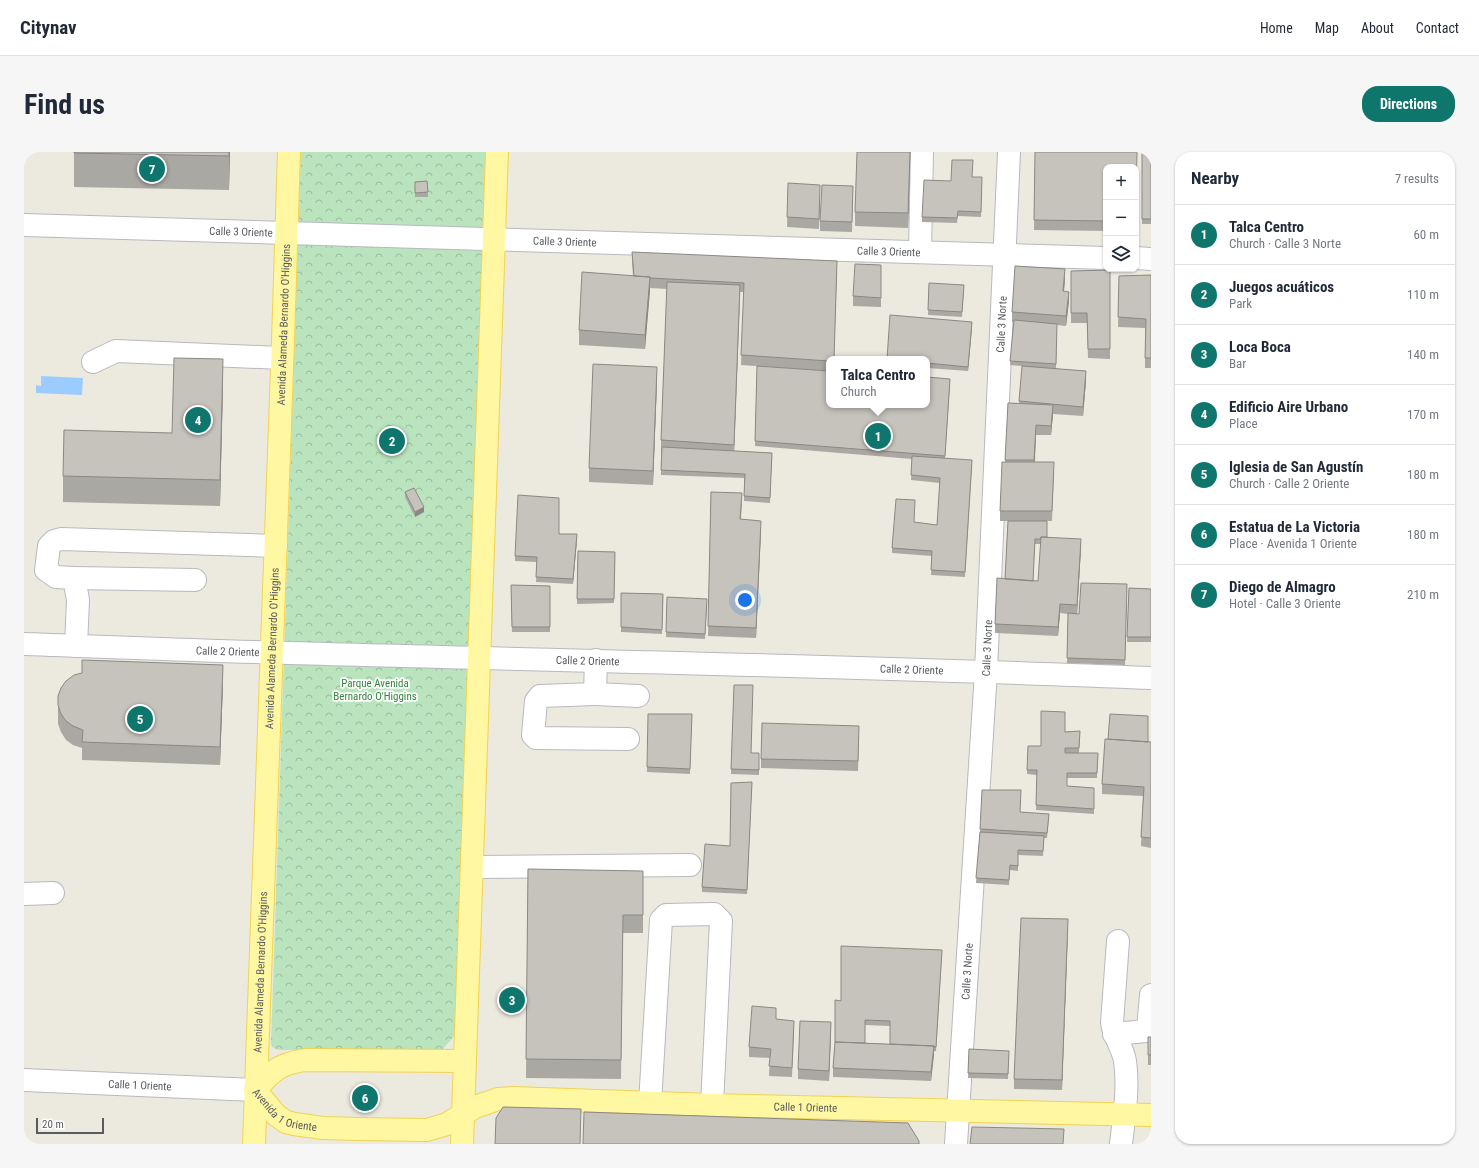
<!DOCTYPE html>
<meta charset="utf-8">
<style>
:root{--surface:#fff;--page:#f6f6f7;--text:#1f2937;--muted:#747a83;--line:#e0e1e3;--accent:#0f766e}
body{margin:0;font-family:"Roboto Condensed",sans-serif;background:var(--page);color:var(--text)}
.controls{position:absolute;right:12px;top:12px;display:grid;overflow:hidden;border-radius:8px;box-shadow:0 1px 3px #0004}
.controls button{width:36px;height:36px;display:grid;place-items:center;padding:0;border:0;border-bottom:1px solid var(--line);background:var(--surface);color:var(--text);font:20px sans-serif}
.scale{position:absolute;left:12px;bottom:10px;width:68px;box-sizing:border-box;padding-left:4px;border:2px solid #585b61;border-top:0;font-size:11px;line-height:14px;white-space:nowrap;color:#585b61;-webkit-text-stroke:3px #fff;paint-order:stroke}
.you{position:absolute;left:721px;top:448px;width:14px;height:14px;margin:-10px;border:3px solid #fff;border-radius:50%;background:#1a73e8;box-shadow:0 0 0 6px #1a73e833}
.badge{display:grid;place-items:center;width:26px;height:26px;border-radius:50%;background:var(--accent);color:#fff;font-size:13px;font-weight:700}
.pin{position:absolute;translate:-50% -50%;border:2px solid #fff;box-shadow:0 1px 4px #0006}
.popup{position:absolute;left:802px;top:204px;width:104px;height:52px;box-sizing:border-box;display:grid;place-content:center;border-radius:8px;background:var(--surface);filter:drop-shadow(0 1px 3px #0005);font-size:13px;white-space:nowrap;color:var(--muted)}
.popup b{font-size:15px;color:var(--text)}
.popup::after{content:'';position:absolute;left:50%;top:100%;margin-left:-8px;border:8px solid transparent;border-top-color:var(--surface)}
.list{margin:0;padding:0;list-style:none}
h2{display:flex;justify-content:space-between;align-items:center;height:52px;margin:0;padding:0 16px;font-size:17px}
h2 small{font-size:13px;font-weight:400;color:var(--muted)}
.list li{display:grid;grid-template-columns:26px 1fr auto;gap:12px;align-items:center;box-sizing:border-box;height:60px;padding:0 16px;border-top:1px solid var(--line)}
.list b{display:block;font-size:15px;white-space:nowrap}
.list p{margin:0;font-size:13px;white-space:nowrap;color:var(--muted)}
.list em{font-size:13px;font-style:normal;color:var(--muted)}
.icon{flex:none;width:22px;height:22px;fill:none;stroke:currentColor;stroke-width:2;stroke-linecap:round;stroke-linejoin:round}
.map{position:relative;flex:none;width:1127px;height:992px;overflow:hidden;border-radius:16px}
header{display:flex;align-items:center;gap:24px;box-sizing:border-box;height:56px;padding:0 20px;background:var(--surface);border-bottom:1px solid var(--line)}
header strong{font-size:19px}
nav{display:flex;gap:22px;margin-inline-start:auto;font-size:14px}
.intro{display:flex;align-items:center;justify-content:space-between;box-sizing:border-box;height:96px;padding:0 24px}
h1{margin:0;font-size:28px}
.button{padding:10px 18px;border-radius:16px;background:var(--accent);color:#fff;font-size:14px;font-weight:700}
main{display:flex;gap:24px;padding:0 24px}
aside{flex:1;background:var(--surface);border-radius:16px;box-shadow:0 1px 3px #0004}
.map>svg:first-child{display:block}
.park{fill:url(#park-crowns)}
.water{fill:#9cccff}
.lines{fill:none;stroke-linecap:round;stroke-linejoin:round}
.minor-casing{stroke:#b7b9bf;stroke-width:24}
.major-casing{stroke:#f2d251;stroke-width:24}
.minor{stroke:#fff;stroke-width:22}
.major{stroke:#fff7a1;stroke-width:22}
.wall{fill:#aaa8a2;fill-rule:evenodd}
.shaded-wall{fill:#8b8884}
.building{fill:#c6c3bc;stroke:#8b8884}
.labels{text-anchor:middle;stroke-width:3.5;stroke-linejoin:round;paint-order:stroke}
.street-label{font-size:11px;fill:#585b61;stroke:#fff}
.park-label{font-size:11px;fill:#33843d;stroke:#fff}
</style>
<header>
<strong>Citynav</strong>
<nav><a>Home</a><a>Map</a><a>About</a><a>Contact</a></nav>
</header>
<div class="intro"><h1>Find us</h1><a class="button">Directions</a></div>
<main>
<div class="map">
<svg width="1127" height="992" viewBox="0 0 1127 992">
<defs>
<pattern id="park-crowns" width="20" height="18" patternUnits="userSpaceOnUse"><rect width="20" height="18" fill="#bae4be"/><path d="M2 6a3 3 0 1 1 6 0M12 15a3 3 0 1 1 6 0" fill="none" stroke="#9abc9e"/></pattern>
</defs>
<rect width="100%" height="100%" fill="#eceadf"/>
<path class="park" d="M277,0H462L432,882L418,898H254L248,895L247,891Z"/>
<path class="water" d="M17,224L59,226L58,243L12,241V233L17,234Z"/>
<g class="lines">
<defs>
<g id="minor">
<path id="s1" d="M0,73L1082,106"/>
<path d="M896,100L898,0"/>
<path d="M1112,106L1127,107"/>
<path d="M69,210L92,199L258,206"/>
<path d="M50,426L171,428"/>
<path id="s2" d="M0,492C89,495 177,499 266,501C553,509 840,514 1127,526"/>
<path d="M52,494L54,448L50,426L32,425L22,418L25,394L30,389L37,387L252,394"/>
<path d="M572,508L571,542L516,544L512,549L509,583L512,586L604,587"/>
<path d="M571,542L614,544"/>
<path d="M448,715L666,713"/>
<path d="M0,742L29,741"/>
<path d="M1094,789L1088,871C1090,885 1099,896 1101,909C1105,936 1100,965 1097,992"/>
<path d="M1090,882L1122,879L1124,877L1127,843"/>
<path id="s3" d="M0,928L231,938"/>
<path d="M626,951L637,768L642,763L690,762L697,769L688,953"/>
<path id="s4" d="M932,992L962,519L985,0"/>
</g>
<g id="major">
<path id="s5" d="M231,938L252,963L262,970L270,972L299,976L334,977L403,978L423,972L451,955L463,951L474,947L489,946L688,953L1127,963"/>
<path d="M231,938C249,918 255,912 281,908L441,909"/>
<path id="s6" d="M230,992L259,189L265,0"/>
<path d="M438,992L473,0"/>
</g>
</defs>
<use href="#minor" class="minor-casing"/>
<use href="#major" class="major-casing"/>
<use href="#minor" class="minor"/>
<use href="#major" class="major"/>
</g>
<path class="wall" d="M50,0H206L205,38L50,35Z
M1011,0L1082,15V79L1010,78Z
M1118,0H1127V72H1118Z
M886,11L884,76L831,74V60Z
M949,25H958L957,65L934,64L933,71L898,70V65L927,29Z
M403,29L404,45H391V30Z
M764,31L796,42L795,77L763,75Z
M829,34L828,80L796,79V69Z
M608,100L813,119L810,207H805V219L717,213L720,140H716L710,299L748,301L746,351L720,349V326L637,323V288L643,137L626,136L621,197L555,193V178L609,124L608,110Z
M857,113V155L829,154V144Z
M1086,118V207L1064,206L1063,171H1047V119Z
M1127,123V216H1121V176L1094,175L1095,124Z
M1041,127L1040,139L1045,149L1042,174L1033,173L1032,217L1062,229L1059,264L1029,262L1027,283H1012L1011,310L1030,319L1028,369H1023V385L1057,396L1053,462H1055L1103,432L1101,513L1043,511L1044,462L1036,461L1034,484L971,481V472L981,427L984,369H976V359L981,310L984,251H995L998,214L986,213L990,170H988V160ZM1011,392H1017L1014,429H1009Z
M905,131L940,138L938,165L904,163Z
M948,174L944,219L903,216V207Z
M733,214L926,232L921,307L948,313L941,425L907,423L908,404L868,401V396L890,370L913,373L916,331L887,328L888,307L731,294Z
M633,229L629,333L565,330V316Z
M199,233L196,354L39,350V324L148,281Z
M381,340L400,360L391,365L381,345Z
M687,340L718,351L717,367L737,378L732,486L684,484Z
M535,382L553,387L549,432L512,430L513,410L491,409V404Z
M554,399L591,400L590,451L553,452Z
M487,433L526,434V480H488Z
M1105,436L1127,437V490H1103Z
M597,441L639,442L638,482L597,480Z
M643,445L683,452L681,487L642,485Z
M199,531L196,613L58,608V596L49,593L42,588L37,580L34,572V544Z
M710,533L727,601H735V623L707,622Z
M668,562L666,622L623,620V615Z
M1056,579L1055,601H1074L1073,626H1043V634L1070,636V662L1012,658L1013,623L1003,622V618L1017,594L1041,580Z
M835,584L834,619L737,616V607Z
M1084,587L1127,590V696L1117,694L1119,644L1078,642V632Z
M728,630L723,742L678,740V735L706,694Z
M958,638L997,660L1025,667L1023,686H1020L1019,704L994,703V719L986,718L985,733L952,731L956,680Z
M504,717L619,737V781H599L597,927L502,926Z
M1044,776L1038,938L990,937V927Z
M918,803L912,899H910L907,929L809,925V916L811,890L817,849ZM841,873L866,874V892L841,891Z
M752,867L770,878L768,925L745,924L746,906L725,905V895Z
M807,879L805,929L774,927V917Z
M1124,885H1127V913H1124Z
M945,897L985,904L984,927L944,926Z"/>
<path class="shaded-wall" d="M205,0H206L205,38Z
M886,0V11L884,76V61Z
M1041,117V127L1039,149V139Z
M626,125V139L621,197V183Z
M716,133V143L710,303V293Z
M1045,140V149L1042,174V164Z
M948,170V174L944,219V215Z
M199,207V233L196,354V328Z
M633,215V229L629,333V319Z
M1062,219V229L1059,264V255Z
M1029,253V263L1027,283V274Z
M1012,273V283L1010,318V308Z
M400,355V360L391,365V360Z
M737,369V378L732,486V476Z
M553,382V387L549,432V427Z
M1057,387V396L1053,463V453Z
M1036,452V461L1034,484V475Z
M199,513V531L196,613V595Z
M1044,767V776L1038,938V928Z
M807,870V879L805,929V919Z
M910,894V903L907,929V920Z"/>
<path class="building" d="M50,0H205V4L50,1Z
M833,0H886L884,61L831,60Z
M1011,0H1113L1112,41V15H1082V69L1010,68Z
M1118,0H1127V67H1118Z
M928,8H949L948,25H958L957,60L934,59L933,66L898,65L900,28L927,29Z
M403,29L404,40L391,41V30Z
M764,31L796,33L795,67L763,65Z
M798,33L829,34L828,70L796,69Z
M608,100L813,109L810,207H805V209L717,203L720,131L626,126V125L610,124Z
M831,112L857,113V146L829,144Z
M991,114L1041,117L1039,139L1045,140L1042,164L988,160Z
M1086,118V197H1064L1063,161H1047V119Z
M558,120L626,125L621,183L555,178Z
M1127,123V206H1121L1122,167L1094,165L1095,124Z
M643,130L716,133L710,293L637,288Z
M905,131L940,133L938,160L904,158Z
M866,163L948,170L944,215L903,211V207H863Z
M990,168L1033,172L1032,212L986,209Z
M150,206L199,207L196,328L39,324L40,278L148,281Z
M569,212L633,215L629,319L565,316Z
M733,214L805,219V253H903V225L926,227L921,304L731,289Z
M998,214L1062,219L1059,255L995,249Z
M984,251L1029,253L1027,274L1012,273L1010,308H981Z
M638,295L748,301L746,346L720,344L721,322L637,318Z
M888,304L948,308L941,420L907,418L908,399L868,396L872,347L891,348L890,370L913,373L916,326L887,323Z
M978,310H1030L1028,359H976Z
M390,336L400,355L391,360L381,340Z
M687,340L718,341L716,367L737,369L732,476L684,474Z
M494,343L535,346V382H553L549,427L512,425L513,405L491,404Z
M984,369H1023V385H1017V387H1011L1009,429L981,427Z
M1017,385L1057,387L1053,453L1036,452L1034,475L971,472L973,426L1014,429Z
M554,399L591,400L590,447H553Z
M1057,431L1103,432L1101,508L1043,506L1044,461L1055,462Z
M487,433L526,434V475H488Z
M1105,436L1127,437V485H1103Z
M597,441L639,442L638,478L597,475Z
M643,445L683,447L681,482L642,480Z
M58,508L199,513L196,595L58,590L59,578L49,574L42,569L37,562L34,553V544L37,536L42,529L50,523L58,521Z
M710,533H729L727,601H735V618L707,617Z
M1017,559L1041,560V580L1056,579L1055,596H1041V601H1074L1073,621H1043V634L1070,636V657L1012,653L1013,618H1003L1004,594H1017Z
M624,562H668L666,617L623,615Z
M1086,562L1124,564V590L1084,587Z
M738,571L835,574L834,609L737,607Z
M1081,587L1127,590V686L1117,685L1120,635L1078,632Z
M728,630L723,738L678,735L681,692L706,694L707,631Z
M958,638H997L996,660L1025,662L1023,681L956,677Z
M956,680L1020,684L1019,699L994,698V714L986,713L985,728L952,726Z
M504,717L619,719V763H599L597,908L502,907Z
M997,766L1044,767L1038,928L990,927Z
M817,794L918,798L912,895H910V894L866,892V869L841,868V891L811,890V848L817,849Z
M728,854L752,856V867L770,869L768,916L745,914L747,897L725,895Z
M776,869L807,870L805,919L774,917Z
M1124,885H1127V903H1124Z
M811,890L910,894L907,920L809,916Z
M945,897L985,899L984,922L944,921Z
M479,955L557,957L556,992H471L472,966Z
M560,960L884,971L895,989V992H559Z
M948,975L1040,977L1039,992H946Z"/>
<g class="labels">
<g class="street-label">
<text dy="4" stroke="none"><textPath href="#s1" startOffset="217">Calle 3 Oriente</textPath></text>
<text dy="4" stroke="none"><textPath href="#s1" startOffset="541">Calle 3 Oriente</textPath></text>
<text dy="4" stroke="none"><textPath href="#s1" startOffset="865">Calle 3 Oriente</textPath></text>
<text dy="4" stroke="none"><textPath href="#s6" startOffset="820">Avenida Alameda Bernardo O'Higgins</textPath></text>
<text dy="4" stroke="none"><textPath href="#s4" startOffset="821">Calle 3 Norte</textPath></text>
<text dy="4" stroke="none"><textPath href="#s6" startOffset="496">Avenida Alameda Bernardo O'Higgins</textPath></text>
<text dy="4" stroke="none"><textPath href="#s4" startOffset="497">Calle 3 Norte</textPath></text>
<text dy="4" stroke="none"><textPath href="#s2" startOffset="204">Calle 2 Oriente</textPath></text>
<text dy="4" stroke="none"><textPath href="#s2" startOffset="564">Calle 2 Oriente</textPath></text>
<text dy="4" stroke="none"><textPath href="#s2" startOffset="888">Calle 2 Oriente</textPath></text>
<text dy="4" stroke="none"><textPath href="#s6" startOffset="172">Avenida Alameda Bernardo O'Higgins</textPath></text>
<text dy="4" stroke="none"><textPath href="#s4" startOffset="173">Calle 3 Norte</textPath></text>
<text dy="4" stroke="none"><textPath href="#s3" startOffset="116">Calle 1 Oriente</textPath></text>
<text dy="4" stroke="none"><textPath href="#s5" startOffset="38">Avenida 1 Oriente</textPath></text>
<text dy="4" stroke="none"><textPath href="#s5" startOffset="572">Calle 1 Oriente</textPath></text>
</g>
<g class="park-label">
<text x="351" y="535">Parque Avenida<tspan x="351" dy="13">Bernardo O'Higgins</tspan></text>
</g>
</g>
</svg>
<div class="controls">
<button>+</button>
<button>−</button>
<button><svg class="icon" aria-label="layers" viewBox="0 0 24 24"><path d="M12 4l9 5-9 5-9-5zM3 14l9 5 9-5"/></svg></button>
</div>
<div class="scale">20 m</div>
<div class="you"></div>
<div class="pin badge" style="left:854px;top:284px">1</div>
<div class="popup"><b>Talca Centro</b>Church</div>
<div class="pin badge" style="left:368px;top:289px">2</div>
<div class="pin badge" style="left:488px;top:848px">3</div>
<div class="pin badge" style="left:174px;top:268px">4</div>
<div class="pin badge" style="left:116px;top:567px">5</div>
<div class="pin badge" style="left:341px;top:946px">6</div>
<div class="pin badge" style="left:128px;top:17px">7</div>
</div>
<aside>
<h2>Nearby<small>7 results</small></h2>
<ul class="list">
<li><span class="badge">1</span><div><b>Talca Centro</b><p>Church · Calle 3 Norte</p></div><em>60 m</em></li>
<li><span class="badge">2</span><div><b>Juegos acuáticos</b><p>Park</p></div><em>110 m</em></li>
<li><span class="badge">3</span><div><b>Loca Boca</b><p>Bar</p></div><em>140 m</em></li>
<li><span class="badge">4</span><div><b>Edificio Aire Urbano</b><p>Place</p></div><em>170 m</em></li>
<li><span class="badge">5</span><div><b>Iglesia de San Agustín</b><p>Church · Calle 2 Oriente</p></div><em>180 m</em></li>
<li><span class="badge">6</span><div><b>Estatua de La Victoria</b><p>Place · Avenida 1 Oriente</p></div><em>180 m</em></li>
<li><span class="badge">7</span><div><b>Diego de Almagro</b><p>Hotel · Calle 3 Oriente</p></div><em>210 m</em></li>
</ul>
</aside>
</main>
